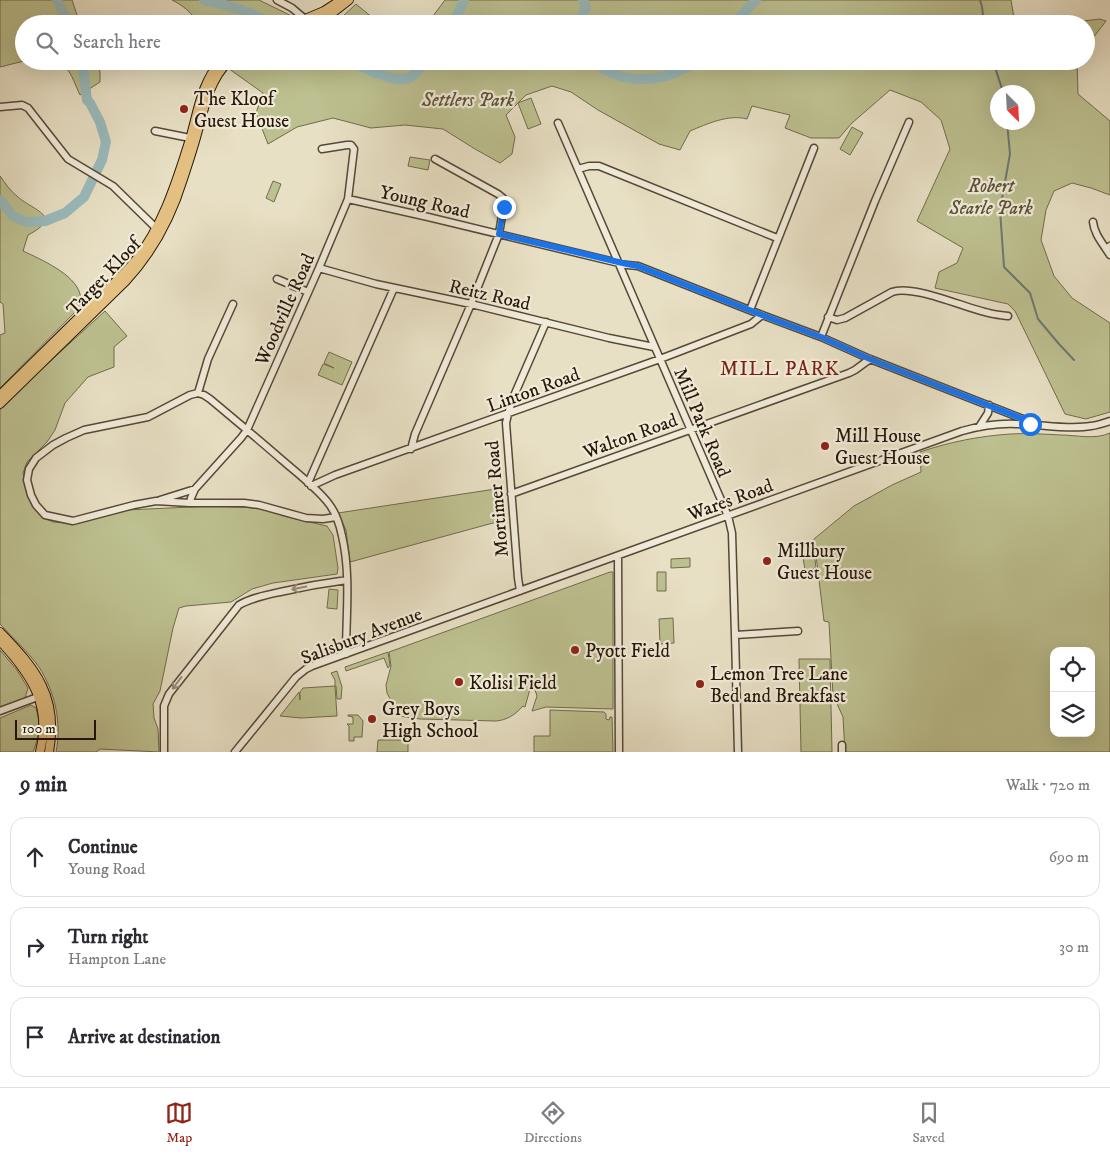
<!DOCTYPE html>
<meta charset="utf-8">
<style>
:root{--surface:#fff;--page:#f2f2f3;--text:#2b2b33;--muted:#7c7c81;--line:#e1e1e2;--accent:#8f2418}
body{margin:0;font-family:"IM FELL DW Pica",serif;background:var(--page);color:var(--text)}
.controls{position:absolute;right:15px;bottom:15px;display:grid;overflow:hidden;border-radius:10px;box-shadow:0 5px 20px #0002}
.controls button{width:45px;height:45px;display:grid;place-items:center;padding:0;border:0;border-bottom:1px solid var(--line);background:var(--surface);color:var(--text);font:25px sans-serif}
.compass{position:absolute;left:990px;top:85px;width:45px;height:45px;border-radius:50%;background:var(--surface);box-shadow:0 5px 20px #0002;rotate:156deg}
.scale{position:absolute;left:15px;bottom:12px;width:81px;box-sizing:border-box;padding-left:5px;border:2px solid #251607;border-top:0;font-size:14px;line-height:18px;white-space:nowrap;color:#251607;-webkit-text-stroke:4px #f0ebd9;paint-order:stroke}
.stop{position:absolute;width:15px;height:15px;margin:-11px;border:4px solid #1a73e8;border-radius:50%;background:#fff}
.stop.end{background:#1a73e8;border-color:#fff;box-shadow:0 1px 5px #0008}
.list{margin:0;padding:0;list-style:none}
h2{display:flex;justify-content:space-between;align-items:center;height:65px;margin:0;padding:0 20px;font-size:21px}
h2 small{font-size:16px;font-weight:400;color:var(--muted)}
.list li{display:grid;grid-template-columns:32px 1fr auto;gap:15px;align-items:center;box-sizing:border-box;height:80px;margin:0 10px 10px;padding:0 10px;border:1px solid var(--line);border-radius:15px}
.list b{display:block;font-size:19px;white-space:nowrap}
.list p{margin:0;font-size:16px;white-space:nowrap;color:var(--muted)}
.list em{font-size:16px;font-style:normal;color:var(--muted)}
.icon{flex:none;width:28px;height:28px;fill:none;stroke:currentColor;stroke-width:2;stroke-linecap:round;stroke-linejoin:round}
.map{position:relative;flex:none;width:1110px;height:752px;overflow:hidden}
.search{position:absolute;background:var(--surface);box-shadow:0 5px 20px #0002;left:15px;right:15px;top:15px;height:55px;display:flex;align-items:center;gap:12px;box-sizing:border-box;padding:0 18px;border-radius:28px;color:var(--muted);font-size:19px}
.sheet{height:335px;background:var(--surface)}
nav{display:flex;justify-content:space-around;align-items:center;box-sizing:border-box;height:70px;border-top:1px solid var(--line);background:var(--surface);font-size:14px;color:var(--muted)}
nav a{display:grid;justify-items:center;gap:2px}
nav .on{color:var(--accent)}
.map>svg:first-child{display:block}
.green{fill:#bdc090;stroke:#716b4c;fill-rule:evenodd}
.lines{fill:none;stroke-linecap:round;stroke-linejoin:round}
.stream{stroke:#6b7974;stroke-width:2}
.river{stroke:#99bbbd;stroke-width:10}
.minor-casing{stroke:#564836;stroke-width:9}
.major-casing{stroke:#251607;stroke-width:10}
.minor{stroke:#f0ebd9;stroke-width:6}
.major{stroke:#e4c082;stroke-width:8}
.oneway{stroke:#958b7a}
.route{stroke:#1a73e8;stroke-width:6}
.poi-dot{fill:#8f2418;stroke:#f0ebd9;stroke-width:2}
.labels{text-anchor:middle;stroke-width:4.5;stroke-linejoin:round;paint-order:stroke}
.poi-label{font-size:19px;fill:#251607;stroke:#f0ebd9;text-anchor:start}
.park-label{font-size:19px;font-style:italic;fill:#5a5237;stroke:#f0ebd9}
.street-label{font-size:19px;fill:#251607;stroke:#f0ebd9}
.neighbourhood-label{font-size:20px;letter-spacing:1px;fill:#7a1f14;stroke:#f0ebd9}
</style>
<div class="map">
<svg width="1110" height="752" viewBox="0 0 1110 752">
<rect width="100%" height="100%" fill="#e8e0c5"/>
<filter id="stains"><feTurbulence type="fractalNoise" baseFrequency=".004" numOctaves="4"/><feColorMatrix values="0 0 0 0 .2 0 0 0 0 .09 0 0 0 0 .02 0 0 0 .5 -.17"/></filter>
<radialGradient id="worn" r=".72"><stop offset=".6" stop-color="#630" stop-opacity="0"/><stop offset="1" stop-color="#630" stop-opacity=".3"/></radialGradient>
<path class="green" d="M0,0H72L78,18L81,24H24V61L0,67Z
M172,0H259L308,24H198C193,13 182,5 172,0Z
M445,0H1011L1015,24H427Z
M356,4L380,24H330L341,18Z
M1100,19L1106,21L1093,38L1086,43V24H1058Z
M42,61H97L100,72V82L80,95C75,85 70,66 58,62C53,61 47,61 42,61Z
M218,61H1077L1078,94L1110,121V195L1091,188L1072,183L1054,191L1046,210L1041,240L1054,276L1072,298L1110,323V412L1086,419L1065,414L1015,311L1008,304L935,288L939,272L957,263L963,248L917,221L950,149L941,120L921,102L890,90L852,123L839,138H811L785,128L790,115L752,106L747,119C728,114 707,124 690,131L680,150L659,144L598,110L571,92L552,86L526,95L518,103L531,98L541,124L528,129L518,103L506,115L515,137L512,154L500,163L475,149L443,129L405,125L371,128L333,118L297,127L268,144L256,113L263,93ZM998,92H1028V122H998Z
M852,127L863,133L850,155L840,149Z
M410,157L430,160L428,170L408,166Z
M0,176C5,183 11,192 18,197C34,211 64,216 28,235L23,251C40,259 75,274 80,294C81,298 81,302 81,306L0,388V335L5,333L3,304L0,302Z
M273,181L281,184L274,202L266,198Z
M105,311L127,336L114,347V367L88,377L65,403L55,430L47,442L27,462L23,473L25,485L30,500L36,509L44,518L53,522L66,523H79L126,510L213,506L258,508L287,517L327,526L333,535L338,568L337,574L273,583L252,589L231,602L186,606L179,608L173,628L160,691L153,704L154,718L158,729L159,752L100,749L96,752H56C62,723 55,692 39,667C28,652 13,638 0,624V410L34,376Z
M329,352L352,362L342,385L318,375L323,364L334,368L324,363Z
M1110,433V752H845L843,717L833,695L829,622L824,621L814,539L854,506L892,485L921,472L920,452C949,442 980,436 1010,434C1027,433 1044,434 1061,435C1076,435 1095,440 1110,433ZM1054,651H1091V733H1054Z
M502,488L504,520L350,562L346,530L338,513Z
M813,543L816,568L805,570L801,545Z
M690,558V567L671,568V559Z
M610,572H613V709L546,707L532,711L537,696L535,690H533V683L530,684V689L525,707L523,706C515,715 507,720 496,721L420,719L399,716L387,693L386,685L391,666L389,652Z
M657,572H666V591H657Z
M329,589L338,590L337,609L327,608Z
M673,618L674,643L660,644L659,619Z
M0,650L17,670L28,688L25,698L0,707Z
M388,652L390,665L388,668L384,658L346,671L345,667Z
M799,659H830L832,752H801Z
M337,671L342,687L341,699H337L336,686H335L337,716L301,718L280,716L299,692L300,700V692L303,688L335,686V680L331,673Z
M31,705L36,708C41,724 39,737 33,752H0V718Z
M550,710L604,712L606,714V719L609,720L610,717H612L613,752H534V736H550Z
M348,715H358L363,721L362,737H354V741H349V726L347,724H353V717L348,716Z
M378,740H408V752H377Z"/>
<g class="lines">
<path class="stream" d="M980,0L982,7L984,24
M993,61L1003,92
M1007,122L1010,154L1000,210L1004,267L1030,293L1038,319L1059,344L1074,360"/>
<path class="river" d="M57,0L69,24
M204,0C224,5 252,10 269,24
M453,24L464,0
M582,24C581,17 582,14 586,8L583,0
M733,24L756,0
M349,61C364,67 398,87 412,76C417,72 421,66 425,61
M594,61C622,88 667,82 697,61
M0,200L13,216L26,222L45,221L65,213L84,197L102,160L106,142L100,122L90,103L87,100L82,61"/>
<defs>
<path id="minor" d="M277,0L292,8L305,19
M0,107L22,105L28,108L68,159L113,186L158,230
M558,123L728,516L732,533L735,635L738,752
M155,131L190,138
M578,169L589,166H599L777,238
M348,199L428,217L627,265L638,266L762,315L821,337L870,359L1023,419L1029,423
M1093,222C1094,232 1100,240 1106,249
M1110,246L1106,249L1110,255
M319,268L376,284L471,304L609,338L654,347
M277,279L308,292
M750,310L814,148
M828,317L837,320L845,318L892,292C913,284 965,308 989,313C995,315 1002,315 1008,316
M821,337L875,201L909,122
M198,393L190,395L148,417L84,430L66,438L53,445L36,458L29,469L27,480L31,495L36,505L45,515L73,521L134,505L156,501L190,503H244L259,505L306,518L323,519L336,517
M198,393L204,395L210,399C234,419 258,439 282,460C297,473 318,489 329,504C336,513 340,526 342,536C351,574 346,615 346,654
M198,393L208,359L233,304
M979,427L988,413L989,405
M411,449L415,434L471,304L499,234L504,203L503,198L498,194L435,159
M308,483L394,288
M311,486L335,475L660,359L751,324L762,315
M511,494L849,373L855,370L870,359
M160,500L195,489
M190,503L191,498L195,489L241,438L247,430L319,268L348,199L354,149L351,145H347L322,149
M618,556L619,752
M520,591L518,578L506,423L508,414L513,398L546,322
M735,635L798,631
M0,711L43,695
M164,752V706L169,694L239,605C251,598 266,595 280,592C302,587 324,583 347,580
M235,752L296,677L306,669L312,666L962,431C980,426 998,423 1017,424C1041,424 1067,430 1091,426C1098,425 1104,423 1110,421
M842,752V745"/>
<path id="major" d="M293,24L324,11L341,0
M309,24L331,14L349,0
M0,395L129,268C161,232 176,184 190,139C198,112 201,83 221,61
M0,404L125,282C153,252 171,218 183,179C188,164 193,149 197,134C204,109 209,80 229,61
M0,632C36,669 59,697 49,752
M0,641C31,674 52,705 40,752"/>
</defs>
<use href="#minor" class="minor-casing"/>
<use href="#major" class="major-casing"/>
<use href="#minor" class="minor"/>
<use href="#major" class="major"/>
</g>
<defs><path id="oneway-shaft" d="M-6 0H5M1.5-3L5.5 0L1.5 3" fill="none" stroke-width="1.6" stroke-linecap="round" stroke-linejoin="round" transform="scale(1.25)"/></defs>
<g class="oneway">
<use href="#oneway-shaft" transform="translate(299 588) rotate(168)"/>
<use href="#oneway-shaft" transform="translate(177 683) rotate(127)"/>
</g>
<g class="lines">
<path class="route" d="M504,207L499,234L627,264L638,266L762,315L821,337L870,359L1023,419L1030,424"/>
</g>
<g class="poi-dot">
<circle cx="184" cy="109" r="5"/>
<circle cx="825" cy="446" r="5"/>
<circle cx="767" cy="561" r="5"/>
<circle cx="575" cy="650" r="5"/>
<circle cx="459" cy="682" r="5"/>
<circle cx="700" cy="684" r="5"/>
<circle cx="372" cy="719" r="5"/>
</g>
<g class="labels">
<g class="poi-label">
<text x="194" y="105">The Kloof<tspan x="194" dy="22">Guest House</tspan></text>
<text x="835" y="442">Mill House<tspan x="835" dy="22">Guest House</tspan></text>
<text x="777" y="557">Millbury<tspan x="777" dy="22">Guest House</tspan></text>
<text x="585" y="657">Pyott Field</text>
<text x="710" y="680">Lemon Tree Lane<tspan x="710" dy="22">Bed and Breakfast</tspan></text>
<text x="469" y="689">Kolisi Field</text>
<text x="382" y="715">Grey Boys<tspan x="382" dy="22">High School</tspan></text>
</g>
<g class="park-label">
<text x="468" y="106">Settlers Park</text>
<text x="991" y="192">Robert<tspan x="991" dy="22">Searle Park</tspan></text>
</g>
<g class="street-label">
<text transform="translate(425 201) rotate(13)" y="7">Young Road</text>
<text transform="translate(103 276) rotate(-47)" y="7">Target Kloof</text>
<text transform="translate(490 294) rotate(13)" y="7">Reitz Road</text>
<text transform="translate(284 309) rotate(-66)" y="7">Woodville Road</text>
<text transform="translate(533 389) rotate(-20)" y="7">Linton Road</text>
<text transform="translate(703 422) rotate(67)" y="7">Mill Park Road</text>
<text transform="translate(630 435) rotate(-20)" y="7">Walton Road</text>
<text transform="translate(496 499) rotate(-95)" y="7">Mortimer Road</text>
<text transform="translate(730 499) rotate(-20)" y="7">Wares Road</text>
<text transform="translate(361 635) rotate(-21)" y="7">Salisbury Avenue</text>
</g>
<g class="neighbourhood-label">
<text x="780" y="375">MILL PARK</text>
</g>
</g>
<rect width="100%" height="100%" filter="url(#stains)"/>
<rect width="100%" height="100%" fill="url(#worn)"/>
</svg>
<div class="controls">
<button><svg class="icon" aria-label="locate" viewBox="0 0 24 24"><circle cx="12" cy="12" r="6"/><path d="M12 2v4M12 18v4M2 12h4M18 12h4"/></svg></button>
<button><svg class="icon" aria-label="layers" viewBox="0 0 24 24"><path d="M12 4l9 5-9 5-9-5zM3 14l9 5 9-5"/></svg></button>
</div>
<svg class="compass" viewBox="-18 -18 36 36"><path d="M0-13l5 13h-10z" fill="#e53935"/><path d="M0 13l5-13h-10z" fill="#7c7c81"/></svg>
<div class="scale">100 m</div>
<div class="stop" style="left:1030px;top:424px"></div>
<div class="stop end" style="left:504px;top:207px"></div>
<div class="search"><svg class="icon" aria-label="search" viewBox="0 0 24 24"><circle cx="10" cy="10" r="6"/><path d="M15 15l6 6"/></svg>Search here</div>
</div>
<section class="sheet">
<h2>9 min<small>Walk · 720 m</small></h2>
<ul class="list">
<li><svg class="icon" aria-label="ahead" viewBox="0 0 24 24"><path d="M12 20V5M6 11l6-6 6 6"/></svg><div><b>Continue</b><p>Young Road</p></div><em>690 m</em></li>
<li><svg class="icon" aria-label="right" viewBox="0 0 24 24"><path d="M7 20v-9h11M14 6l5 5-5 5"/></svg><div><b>Turn right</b><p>Hampton Lane</p></div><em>30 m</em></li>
<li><svg class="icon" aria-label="arrive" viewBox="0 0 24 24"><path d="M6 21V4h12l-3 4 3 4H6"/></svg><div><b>Arrive at destination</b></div></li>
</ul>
</section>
<nav>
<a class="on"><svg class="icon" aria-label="map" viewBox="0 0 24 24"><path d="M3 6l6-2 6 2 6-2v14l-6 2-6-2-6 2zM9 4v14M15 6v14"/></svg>Map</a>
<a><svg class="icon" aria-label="directions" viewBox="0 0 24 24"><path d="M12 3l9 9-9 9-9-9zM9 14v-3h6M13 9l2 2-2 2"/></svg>Directions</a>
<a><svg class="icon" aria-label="saved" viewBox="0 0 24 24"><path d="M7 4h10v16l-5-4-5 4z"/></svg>Saved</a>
</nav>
